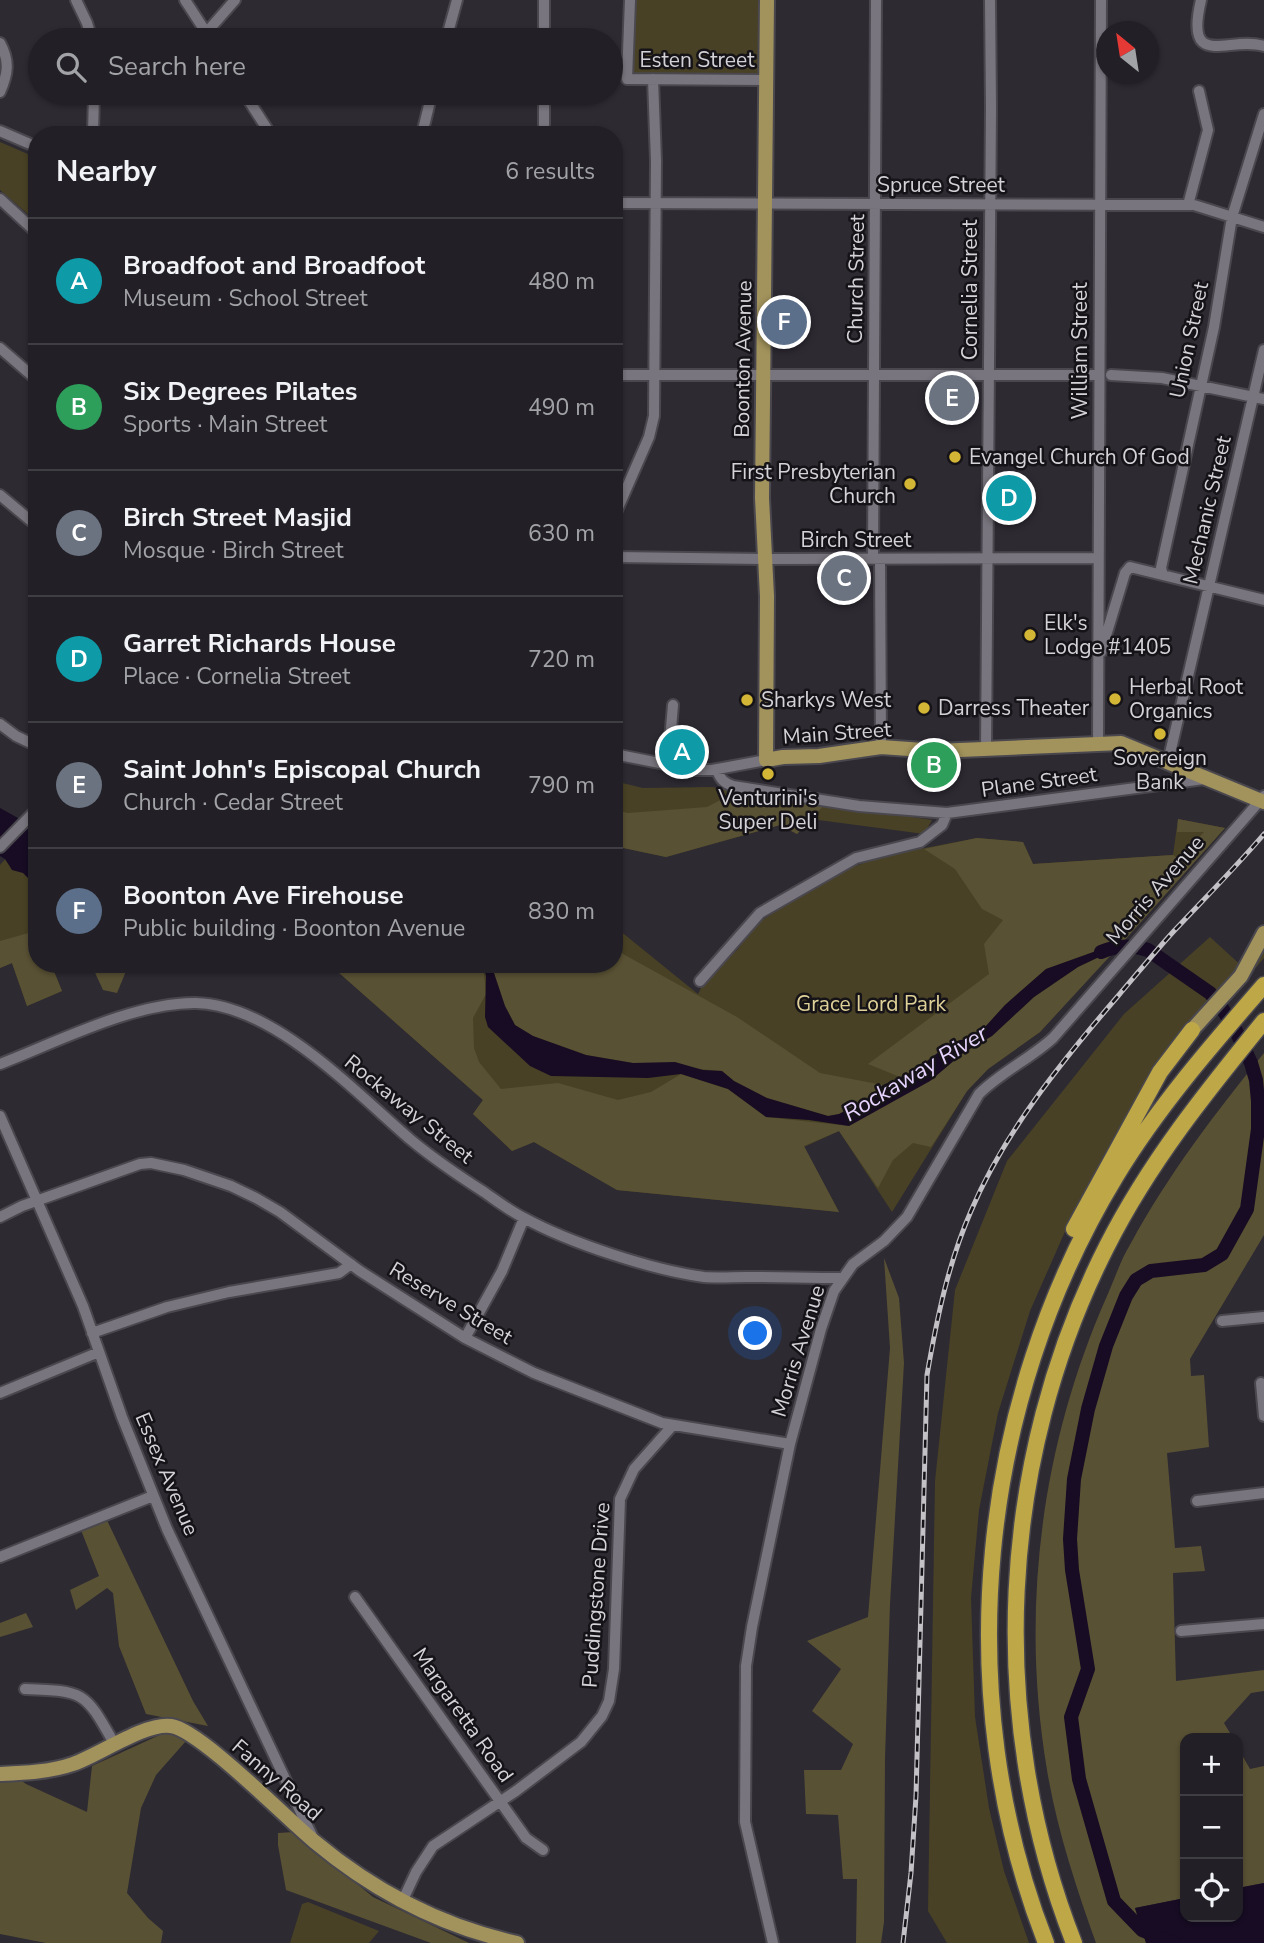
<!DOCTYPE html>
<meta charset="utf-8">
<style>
:root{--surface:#222026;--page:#2a282e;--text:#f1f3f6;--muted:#a2a3a7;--line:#3f3e43;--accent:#d3b635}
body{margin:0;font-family:"Nunito Sans",sans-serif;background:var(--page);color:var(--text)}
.controls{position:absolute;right:21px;bottom:21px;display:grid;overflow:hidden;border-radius:14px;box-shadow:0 2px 5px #0004}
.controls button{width:63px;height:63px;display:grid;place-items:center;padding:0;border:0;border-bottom:2px solid var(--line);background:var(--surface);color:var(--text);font:35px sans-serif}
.compass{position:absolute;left:1096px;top:21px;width:63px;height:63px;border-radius:50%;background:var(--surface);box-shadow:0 2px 5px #0004;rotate:330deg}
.you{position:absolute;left:756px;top:1334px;width:24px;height:24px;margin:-18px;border:5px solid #fff;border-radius:50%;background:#1a73e8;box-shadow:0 0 0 10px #1a73e833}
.badge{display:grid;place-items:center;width:46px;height:46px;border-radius:50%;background:var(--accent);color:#fff;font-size:23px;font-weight:700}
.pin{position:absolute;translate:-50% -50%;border:4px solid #fff;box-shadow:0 2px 7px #0006}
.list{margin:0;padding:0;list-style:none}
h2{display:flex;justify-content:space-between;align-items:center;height:91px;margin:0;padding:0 28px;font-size:30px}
h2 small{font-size:23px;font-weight:400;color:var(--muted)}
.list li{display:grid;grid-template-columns:46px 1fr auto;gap:21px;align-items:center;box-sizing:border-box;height:126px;padding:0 28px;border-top:2px solid var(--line)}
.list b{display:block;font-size:26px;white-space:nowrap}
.list p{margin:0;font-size:23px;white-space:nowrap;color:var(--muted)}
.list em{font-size:23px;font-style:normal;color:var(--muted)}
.icon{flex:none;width:38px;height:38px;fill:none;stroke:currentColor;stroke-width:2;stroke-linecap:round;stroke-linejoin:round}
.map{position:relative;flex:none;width:1264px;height:1943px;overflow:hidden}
.search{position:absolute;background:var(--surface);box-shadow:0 2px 5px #0004;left:28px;top:28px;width:595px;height:77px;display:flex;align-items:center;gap:18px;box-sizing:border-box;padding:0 24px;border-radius:38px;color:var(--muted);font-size:26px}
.panel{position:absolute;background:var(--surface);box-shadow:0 2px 5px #0004;left:28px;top:126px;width:595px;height:847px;border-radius:28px}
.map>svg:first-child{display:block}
.green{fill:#484125}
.forest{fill:#595134}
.water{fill:#170c23}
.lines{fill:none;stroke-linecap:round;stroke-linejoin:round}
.river{stroke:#170c23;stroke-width:14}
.minor-casing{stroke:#4a484e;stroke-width:14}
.major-casing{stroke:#4a484e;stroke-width:18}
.highway-casing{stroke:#4a484e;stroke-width:19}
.minor{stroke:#79757e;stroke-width:10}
.major{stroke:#a2935c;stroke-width:14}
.highway{stroke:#bea746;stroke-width:16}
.rail-casing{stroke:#c3c1c6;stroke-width:5}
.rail{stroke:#151317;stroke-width:2.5;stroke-dasharray:8;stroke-linecap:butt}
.poi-dot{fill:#d3b635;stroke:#151317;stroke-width:2.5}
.labels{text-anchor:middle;stroke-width:5;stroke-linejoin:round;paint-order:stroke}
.street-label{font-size:21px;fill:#d4d2d7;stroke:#151317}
.poi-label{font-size:21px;fill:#d4d2d7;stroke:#151317;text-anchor:start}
.park-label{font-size:21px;fill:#dfd198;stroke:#151317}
.water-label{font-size:23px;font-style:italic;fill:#e7d4ff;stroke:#151317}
</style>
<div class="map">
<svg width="1264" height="1943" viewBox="0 0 1264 1943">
<rect width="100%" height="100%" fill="#2d2a32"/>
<path class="green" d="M634,0H758V76L632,74Z
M0,142L37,158V222L0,190Z
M614,781L643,788L712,787L932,820L924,834L811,819L797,834L780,825L666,857L614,846Z
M1178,819L1225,828L1040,1032L988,1069L967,1091L892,1212L839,1131L804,1147L839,1212L617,1190L534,1142L512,1151L473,1114L483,1100L329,964H614V926L698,994L703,984L738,949L756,924L836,873L883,856L977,838L1023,842L1033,864L1173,855Z
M37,824V964H51L62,991L27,1006L12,963L0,968V865Z
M1210,937L1245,969L1264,940V958L1156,1085L1067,1227L1030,1311L998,1413L979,1510L971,1598L975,1717L989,1808L1004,1871L1029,1943H947L928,1911L935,1481L955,1290L1007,1161L1124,1014Z
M308,1902L379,1931L369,1943H290L302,1904Z"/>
<path class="forest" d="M738,791L826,803L797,834L780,825L666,857L614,846V810L628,813L707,807Z
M1178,819L1225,828L1124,941L1046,969L1005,1005L974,1040C944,1042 926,1065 900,1077L868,1064L989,974L984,944L1003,920L982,909L955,869L924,849L977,838L1023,842L1033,864L1173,855L1179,859L1204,832H1177Z
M37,910V964H51L62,991L27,1006L12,963L0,968V941L32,932L29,919Z
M614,949L737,1017L820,1073L883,1085L869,1098L839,1114L828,1116L767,1098L734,1081L722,1071L633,1063L586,1055L533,1036L515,1025L505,1006L491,964H614Z
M1111,955L1040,1032L988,1069L967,1091L931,1147L913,1143L893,1160L878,1188L839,1131L804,1146L839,1212L617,1190L534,1142L512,1151L473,1114L483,1100L329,964H483L486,994L473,1018L474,1048L479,1062L501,1089L558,1083L618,1100L651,1092L681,1074L728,1089L766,1117L849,1126L930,1081L963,1053L992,1036L1034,997L1078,967L1099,957Z
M91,964H129L117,993L103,990Z
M1264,1053V1235L1190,1359L1191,1376L1204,1375L1209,1447L1167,1453L1175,1548L1201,1546L1205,1571L1173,1573L1176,1681L1264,1670V1691L1251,1693L1224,1723L1233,1738H1185V1898L1135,1908L1146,1943H1096C1076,1887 1057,1830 1047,1770C1020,1610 1041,1445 1107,1296C1115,1278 1121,1259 1131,1243C1168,1175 1215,1113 1264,1053Z
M884,1258L899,1298L904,1363L890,1604L885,1758L884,1922L881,1943H856L857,1879H843L838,1815L806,1814L804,1770H841L853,1744L812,1711L841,1669L807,1641L868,1617L890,1348Z
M105,1516L193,1701L208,1726L146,1714L119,1646L113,1593L107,1588L76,1610L70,1590L99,1576L79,1525Z
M26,1613L33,1627L0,1637V1623Z
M164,1733L178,1735L186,1741L156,1775L141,1808L127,1893L148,1918L163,1931L161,1943H46L0,1934V1765L26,1784L87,1812L92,1766Z
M1238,1748L1250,1769L1264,1766V1883L1238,1888Z
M294,1832L373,1897L469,1943H431L286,1890L278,1845V1833Z"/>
<path class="water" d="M0,808L25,822L31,829L37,828V887L23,873L12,870L5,859L0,856Z
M1124,941L1111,955L1099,957L1078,967L1034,997L992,1036L963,1053L930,1081L849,1126L809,1120L766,1117L728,1089L681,1074L648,1078L551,1076L530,1066L488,1027L485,1017L486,976L483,964H491L505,1006L515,1025L533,1036L586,1055L633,1063L675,1062L703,1070L722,1071L734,1081L767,1098L828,1116L839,1114L869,1098L883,1085L916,1070L940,1051L960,1040L974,1039L1005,1005L1046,969Z
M1264,1883V1943H1146L1135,1908L1185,1898V1917H1238V1888Z"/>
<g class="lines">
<path class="river" d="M1101,952C1117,945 1132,945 1148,950L1210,993L1220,1005L1236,1031L1251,1063L1256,1080L1258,1101V1129L1247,1209L1222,1254L1204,1265L1151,1271L1136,1280L1126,1296L1106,1346L1088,1409L1074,1479L1070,1539L1072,1570L1088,1669L1071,1717L1079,1779L1114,1901L1142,1930L1174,1943"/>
<defs>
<path id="minor" d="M76,0L87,23L92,40
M185,0L211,40
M630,0L627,79L767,80
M1201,0C1184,72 1229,35 1264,46
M206,33L235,0
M446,40L457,0
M544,40V0
M0,43C10,61 8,74 0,92
M244,93L271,135
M544,93V135
M0,131L37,147
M93,135L94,93
M415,135L423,130L432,93
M0,199L37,233
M614,203L1194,205L1264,227
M1188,205L1208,130L1199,91
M0,348L37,380
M614,375H1099
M1111,375L1162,378L1264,399
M0,495L37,526
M614,517L649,437L654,416L656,161L653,79
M614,557L765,559L1098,558
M873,559L876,0
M880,559L881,747
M1163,575L1161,568L1214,327L1232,217L1264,114
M1101,652L1125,573L1130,567L1264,600
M0,724L16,736L37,746
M1098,744L1101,0
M986,749L991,107L990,0
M614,754L695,770H712L766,760
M1168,762L1264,350
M668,764L673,705
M717,770C720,779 724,783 733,786L859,806L947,813L1204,779
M0,847L37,809
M700,981L760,913L856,858L920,842L942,825L947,813
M0,1064C57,1042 135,1002 196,1003C274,1005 355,1092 411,1140C434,1159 459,1176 484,1192C497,1201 510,1211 524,1218C570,1243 652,1270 704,1277C718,1278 733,1277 747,1277C779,1277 810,1278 842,1278
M0,1116L83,1306L122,1417L167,1529L313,1838
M0,1217L22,1206L140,1164L151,1163L184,1170L231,1186L256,1198L280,1212L360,1271L465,1338L534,1373L662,1423L790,1444
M1222,1321L1264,1317
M92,1333L167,1307L229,1292L339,1273L351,1264
M465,1338L502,1271L524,1218
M1261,1383L1264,1416
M0,1393L99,1352
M1197,1501L1264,1493
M0,1557L153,1496
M355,1597L526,1838L543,1850
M1181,1631L1264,1624
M25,1689C86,1691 85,1692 115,1745
M402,1902L416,1872L433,1846L516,1791L581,1742L602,1716L609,1701L614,1669L620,1499L634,1469L673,1425
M773,1943L745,1822L746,1666L752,1627L790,1444L821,1329L834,1291L853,1264L884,1241L907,1217L979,1094C1001,1072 1030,1059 1053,1038L1264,796"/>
<path id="major" d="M767,0L762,498L767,596L766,760L783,757L819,756L881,747L937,751L1121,743L1264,802
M1192,1030L1241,976L1264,933
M0,1774C24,1773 50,1772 73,1764C99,1755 146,1722 171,1726C200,1730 287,1819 315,1842C375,1892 440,1926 517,1943"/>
<path id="highway" d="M1074,1229L1160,1072L1192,1030
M1046,1943C949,1695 978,1403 1116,1176C1158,1107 1211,1046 1264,985
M1074,1943C986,1719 998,1460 1107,1246C1149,1163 1206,1092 1264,1021"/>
</defs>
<use href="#minor" class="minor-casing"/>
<use href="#major" class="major-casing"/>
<use href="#highway" class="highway-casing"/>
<use href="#minor" class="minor"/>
<use href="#major" class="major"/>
<use href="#highway" class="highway"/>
<defs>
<path id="rail" d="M903,1943L911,1873L916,1796L927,1375C937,1318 948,1264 971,1211C1005,1131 1062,1061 1118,996C1136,975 1154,953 1173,932C1204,899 1235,868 1264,834"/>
</defs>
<use href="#rail" class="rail-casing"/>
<use href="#rail" class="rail"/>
</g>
<g class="poi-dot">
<circle cx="955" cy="457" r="7"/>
<circle cx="910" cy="484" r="7"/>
<circle cx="1030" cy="635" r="7"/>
<circle cx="1115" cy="699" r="7"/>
<circle cx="747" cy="700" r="7"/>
<circle cx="924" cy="708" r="7"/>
<circle cx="1160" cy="734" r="7"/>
<circle cx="768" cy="774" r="7"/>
</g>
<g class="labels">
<g class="street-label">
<text x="697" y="67">Esten Street</text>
<text x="941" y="192">Spruce Street</text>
<text transform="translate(856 279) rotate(-89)" y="7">Church Street</text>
<text transform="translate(970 290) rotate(-90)" y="7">Cornelia Street</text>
<text transform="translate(1189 340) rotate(-78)" y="7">Union Street</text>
<text transform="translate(1080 351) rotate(-90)" y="7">William Street</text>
<text transform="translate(743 359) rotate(-89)" y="7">Boonton Avenue</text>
<text transform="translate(1207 510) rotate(-77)" y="7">Mechanic Street</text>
<text x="856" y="547">Birch Street</text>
<text transform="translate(837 733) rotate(-4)" y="7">Main Street</text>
<text transform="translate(1039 782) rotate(-8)" y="7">Plane Street</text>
<text transform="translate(1155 890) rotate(-49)" y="7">Morris Avenue</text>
<text transform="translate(409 1109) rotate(39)" y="7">Rockaway Street</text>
<text transform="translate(451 1303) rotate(31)" y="7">Reserve Street</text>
<text transform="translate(798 1351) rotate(-73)" y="7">Morris Avenue</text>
<text transform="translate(167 1474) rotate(67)" y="7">Essex Avenue</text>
<text transform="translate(596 1595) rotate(-86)" y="7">Puddingstone Drive</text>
<text transform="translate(463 1715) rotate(55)" y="7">Margaretta Road</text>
<text transform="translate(277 1780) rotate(41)" y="7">Fanny Road</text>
</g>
<g class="poi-label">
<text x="969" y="464">Evangel Church Of God</text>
<text x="896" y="479" text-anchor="end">First Presbyterian<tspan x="896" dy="24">Church</tspan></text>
<text x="1044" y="630">Elk's<tspan x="1044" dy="24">Lodge #1405</tspan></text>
<text x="1129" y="694">Herbal Root<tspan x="1129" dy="24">Organics</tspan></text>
<text x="761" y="707">Sharkys West</text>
<text x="938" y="715">Darress Theater</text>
<text x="1160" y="765" text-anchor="middle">Sovereign<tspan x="1160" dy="24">Bank</tspan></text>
<text x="768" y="805" text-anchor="middle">Venturini's<tspan x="768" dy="24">Super Deli</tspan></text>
</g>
<g class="park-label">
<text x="871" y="1011">Grace Lord Park</text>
</g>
<g class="water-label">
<text transform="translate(915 1073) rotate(-31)" y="8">Rockaway River</text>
</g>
</g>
</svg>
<div class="controls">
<button>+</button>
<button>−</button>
<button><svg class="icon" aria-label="locate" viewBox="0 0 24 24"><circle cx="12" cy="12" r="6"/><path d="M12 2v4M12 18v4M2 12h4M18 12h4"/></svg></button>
</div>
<svg class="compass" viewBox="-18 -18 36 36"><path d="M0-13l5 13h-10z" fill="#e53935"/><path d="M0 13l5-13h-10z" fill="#a2a3a7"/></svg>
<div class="you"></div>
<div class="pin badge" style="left:682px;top:752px;background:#0f9aa8">A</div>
<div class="pin badge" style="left:934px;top:765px;background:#2e9e5b">B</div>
<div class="pin badge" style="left:844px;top:578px;background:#6b7280">C</div>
<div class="pin badge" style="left:1009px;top:498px;background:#0f9aa8">D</div>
<div class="pin badge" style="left:952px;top:398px;background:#6b7280">E</div>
<div class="pin badge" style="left:784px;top:322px;background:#5c6f8a">F</div>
<div class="search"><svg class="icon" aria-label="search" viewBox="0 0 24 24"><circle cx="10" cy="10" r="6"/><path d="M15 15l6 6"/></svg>Search here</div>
<section class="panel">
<h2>Nearby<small>6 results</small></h2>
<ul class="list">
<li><span class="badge" style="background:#0f9aa8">A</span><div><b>Broadfoot and Broadfoot</b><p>Museum · School Street</p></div><em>480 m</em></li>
<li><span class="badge" style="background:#2e9e5b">B</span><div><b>Six Degrees Pilates</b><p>Sports · Main Street</p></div><em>490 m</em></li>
<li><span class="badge" style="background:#6b7280">C</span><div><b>Birch Street Masjid</b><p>Mosque · Birch Street</p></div><em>630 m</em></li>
<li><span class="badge" style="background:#0f9aa8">D</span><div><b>Garret Richards House</b><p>Place · Cornelia Street</p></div><em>720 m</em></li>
<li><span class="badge" style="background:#6b7280">E</span><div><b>Saint John's Episcopal Church</b><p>Church · Cedar Street</p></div><em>790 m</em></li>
<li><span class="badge" style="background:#5c6f8a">F</span><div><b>Boonton Ave Firehouse</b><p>Public building · Boonton Avenue</p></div><em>830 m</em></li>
</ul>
</section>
</div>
